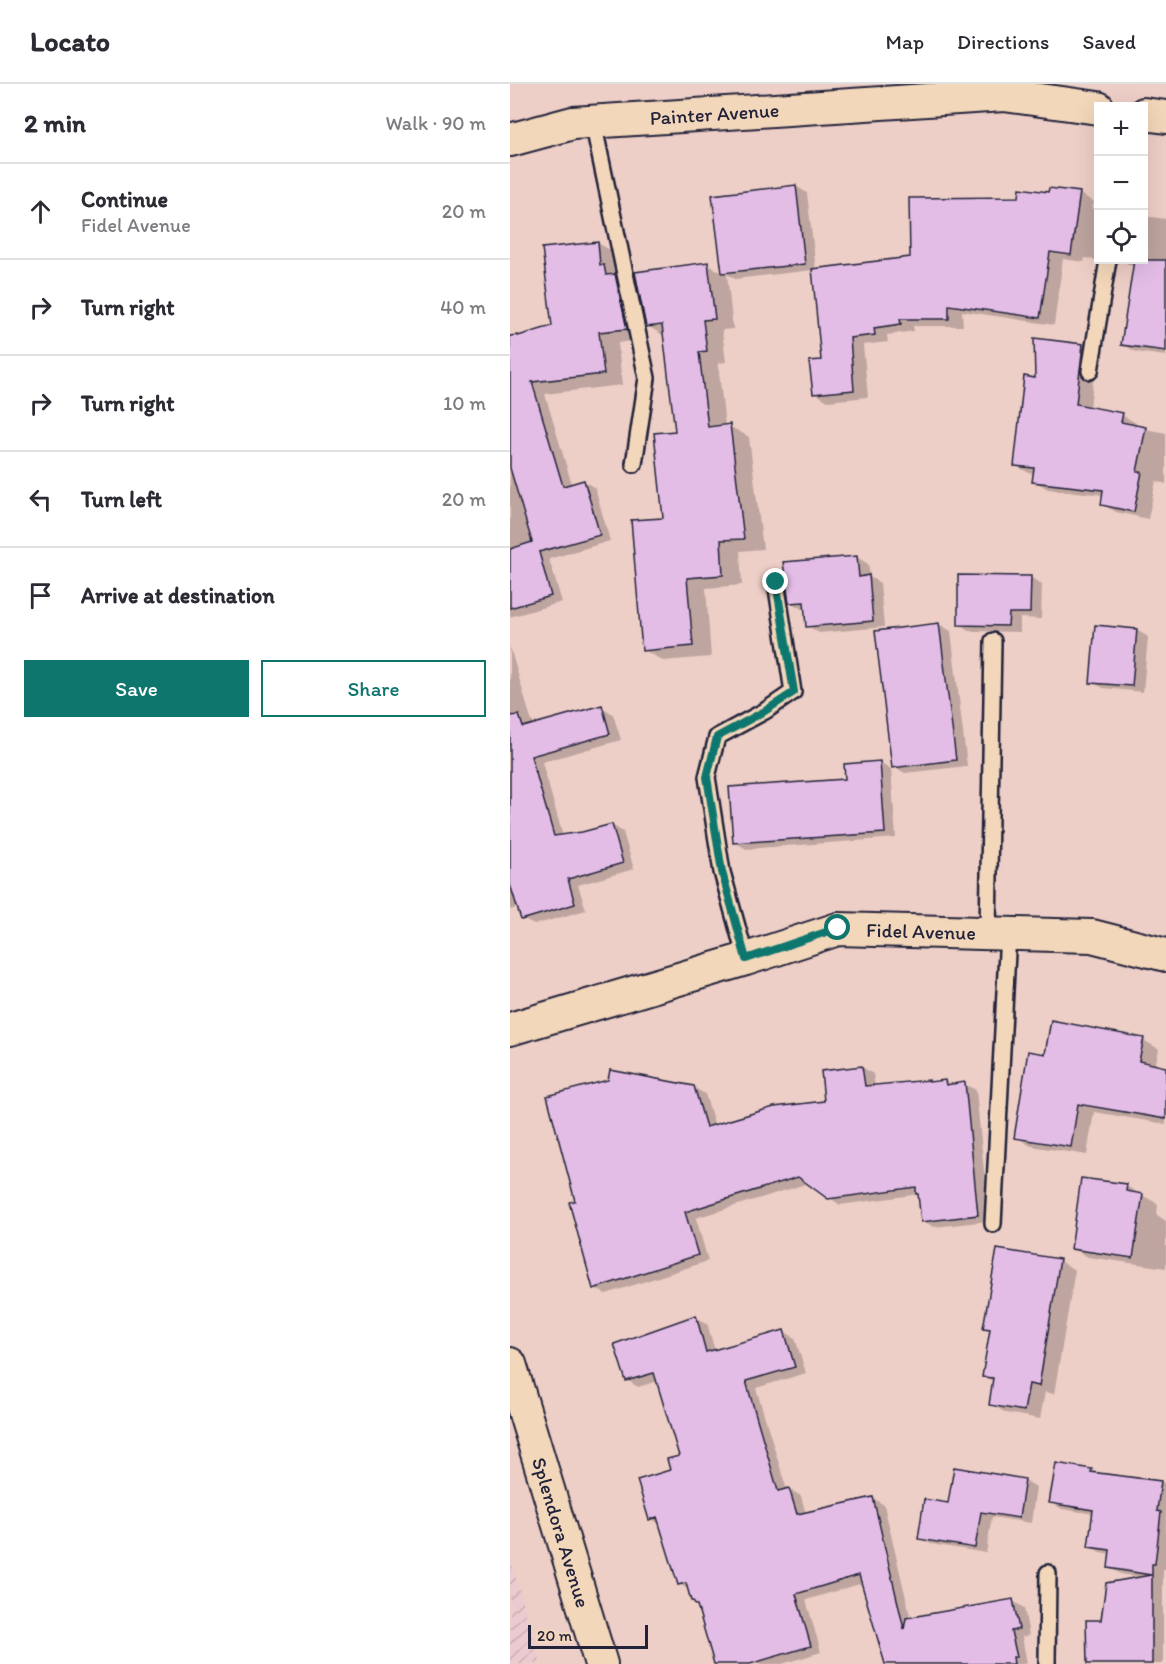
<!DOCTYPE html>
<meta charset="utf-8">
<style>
:root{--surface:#fff;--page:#f7f7f7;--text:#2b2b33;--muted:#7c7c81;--line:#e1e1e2;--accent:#0f766e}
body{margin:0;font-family:Itim,sans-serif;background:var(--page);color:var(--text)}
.controls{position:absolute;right:18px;top:18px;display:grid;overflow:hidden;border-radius:0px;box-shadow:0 6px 24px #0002}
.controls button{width:54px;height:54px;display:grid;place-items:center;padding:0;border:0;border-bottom:2px solid var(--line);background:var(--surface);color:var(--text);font:30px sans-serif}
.scale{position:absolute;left:18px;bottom:15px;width:120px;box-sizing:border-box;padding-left:6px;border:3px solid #22223b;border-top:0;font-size:16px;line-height:21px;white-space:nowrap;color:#22223b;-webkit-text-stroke:4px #f3d7ba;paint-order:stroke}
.stop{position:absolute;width:18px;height:18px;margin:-14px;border:4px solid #0f766e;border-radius:50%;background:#fff}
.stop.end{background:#0f766e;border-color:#fff;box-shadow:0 2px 6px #0008}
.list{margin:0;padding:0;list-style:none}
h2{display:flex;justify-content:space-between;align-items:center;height:78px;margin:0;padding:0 24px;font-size:26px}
h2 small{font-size:20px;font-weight:400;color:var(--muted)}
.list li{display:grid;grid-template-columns:39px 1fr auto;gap:18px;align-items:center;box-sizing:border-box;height:96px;padding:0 24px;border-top:2px solid var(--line)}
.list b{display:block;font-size:22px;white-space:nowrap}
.list p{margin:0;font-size:20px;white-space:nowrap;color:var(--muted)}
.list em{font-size:20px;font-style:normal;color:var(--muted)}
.actions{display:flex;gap:12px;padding:18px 24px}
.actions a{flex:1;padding:14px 0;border:2px solid var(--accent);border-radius:0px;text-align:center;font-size:21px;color:var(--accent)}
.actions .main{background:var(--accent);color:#fff}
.icon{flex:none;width:33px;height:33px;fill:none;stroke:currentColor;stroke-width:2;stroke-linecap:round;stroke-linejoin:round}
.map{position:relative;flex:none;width:656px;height:1580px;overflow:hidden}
header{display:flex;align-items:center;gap:36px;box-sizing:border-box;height:84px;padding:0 30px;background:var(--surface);border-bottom:2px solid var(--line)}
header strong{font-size:28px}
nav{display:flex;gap:33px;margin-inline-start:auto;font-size:21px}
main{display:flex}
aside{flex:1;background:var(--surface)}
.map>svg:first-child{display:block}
.industrial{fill:url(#industrial-furrows)}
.shadow{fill:#0003}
.building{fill:#e3bde6;stroke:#22223b;stroke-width:1.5}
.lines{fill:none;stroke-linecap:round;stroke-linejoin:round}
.lane-casing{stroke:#22223b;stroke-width:20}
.street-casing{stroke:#22223b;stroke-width:36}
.lane{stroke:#f3d7ba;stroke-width:15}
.street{stroke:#f3d7ba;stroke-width:32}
.route{stroke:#0f766e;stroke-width:8}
.labels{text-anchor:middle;stroke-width:4.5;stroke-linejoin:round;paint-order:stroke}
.street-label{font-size:20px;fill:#22223b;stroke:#f3d7ba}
</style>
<header>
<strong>Locato</strong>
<nav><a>Map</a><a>Directions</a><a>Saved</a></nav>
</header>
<main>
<aside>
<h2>2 min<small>Walk · 90 m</small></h2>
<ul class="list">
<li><svg class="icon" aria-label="ahead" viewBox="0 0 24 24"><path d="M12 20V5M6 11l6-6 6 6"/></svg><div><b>Continue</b><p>Fidel Avenue</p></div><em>20 m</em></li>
<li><svg class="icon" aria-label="right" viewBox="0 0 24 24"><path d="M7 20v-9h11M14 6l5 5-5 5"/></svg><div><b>Turn right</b></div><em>40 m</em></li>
<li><svg class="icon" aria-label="right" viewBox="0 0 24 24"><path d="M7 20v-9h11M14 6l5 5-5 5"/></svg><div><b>Turn right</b></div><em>10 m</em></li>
<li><svg class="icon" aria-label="left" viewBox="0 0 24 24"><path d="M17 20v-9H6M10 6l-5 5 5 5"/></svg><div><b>Turn left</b></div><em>20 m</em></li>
<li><svg class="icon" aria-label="arrive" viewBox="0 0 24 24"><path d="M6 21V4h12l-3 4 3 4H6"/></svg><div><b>Arrive at destination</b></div></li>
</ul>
<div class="actions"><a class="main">Save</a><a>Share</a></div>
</aside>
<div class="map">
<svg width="656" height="1580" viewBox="0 0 656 1580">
<defs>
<pattern id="industrial-furrows" width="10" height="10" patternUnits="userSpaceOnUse" patternTransform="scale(1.5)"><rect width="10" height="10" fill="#ebcad0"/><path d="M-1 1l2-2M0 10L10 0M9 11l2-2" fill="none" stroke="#c9adb4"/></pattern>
</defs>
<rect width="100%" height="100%" fill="#eecfc7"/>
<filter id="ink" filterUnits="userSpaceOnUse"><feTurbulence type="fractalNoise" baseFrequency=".0167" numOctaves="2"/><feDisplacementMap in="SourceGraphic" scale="12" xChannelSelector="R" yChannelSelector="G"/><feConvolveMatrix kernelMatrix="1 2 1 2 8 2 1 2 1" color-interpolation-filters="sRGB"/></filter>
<g filter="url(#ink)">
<path class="industrial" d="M0,1474L31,1580H0Z"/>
<path class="shadow" d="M286,102L297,109L306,186L401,174L510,114L539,109L540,106L570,110L584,118L582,125L588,126V176H607L603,179L575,174L574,178L553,175L544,241L452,227L453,242H403L404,247L377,251L378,258L353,261L358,313L318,317L304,309L312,277L303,186L225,195L217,190L223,245L212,246L216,278L208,279L215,342H219L239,353L253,465L230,467L232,501L196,504L201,573L153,577L134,566L155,435L166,348L155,252L137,242L197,180L214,190L204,112Z
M634,132L656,135V272L626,268L612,260L624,183L611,176H634Z
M88,159L107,170L135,255L108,259L112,301L35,310L62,401L74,397L85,404L100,457L39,475L52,518L0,533V256L43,243Z
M573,262L586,270L580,324L612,331L626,339L625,343L656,349V400L646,397L638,435L606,428L592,420L594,411L538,405L524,397L525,390L519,389L505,381L526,296Z
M347,473L358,480L360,493L370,499L374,543L309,549L298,542L296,524L292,525L280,518Z
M520,493L532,500L531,535L510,534V548L460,547L449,540Z
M429,540L441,547L457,682L395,689L384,683Z
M627,546L638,553L633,608L593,604L582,598Z
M0,563L23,642L92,623L103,630L111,656L32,678L53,752L73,749L102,741L113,748L124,785L68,801L76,826L24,841L12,835L9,823L0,826Z
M370,678L381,685L386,754L236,765L225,758Z
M633,956L649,965L645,982L656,984V1040L584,1028L577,1071L521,1062L506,1053L536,971Z
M352,983L363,990L365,1003L434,997L442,1001L454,1000L466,1006L479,1137L424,1143L413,1137L410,1110L330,1121L299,1099L186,1134L198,1177L96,1210L84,1204L67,1118L183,1003L195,1010L205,1042L316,1019Z
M616,1102L648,1120L647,1131L656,1137V1184L578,1173L562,1164Z
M549,1177L565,1186L544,1310L535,1308L530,1335L496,1329L481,1320L484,1298L474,1292L481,1247L475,1243Z
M185,1233L197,1239L205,1267L274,1247L285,1254L296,1289L246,1304L277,1406L279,1405L291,1412L296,1430L363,1414L374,1421L401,1535L503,1517L514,1524L519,1551L512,1553L517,1579L513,1580H376L353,1499L296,1516L311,1568L272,1580H205L188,1522L186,1521L179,1506L170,1500L151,1441L140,1434L170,1373L148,1297L128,1303L117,1296Z
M445,1385L515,1396L526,1403L521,1439L482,1433L476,1469L421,1460L409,1454L439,1420Z
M581,1387L588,1391L656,1399V1486L653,1485V1580H578L592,1538L633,1494L611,1490L599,1484L601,1470L590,1468L579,1462L584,1430L552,1425L541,1418Z"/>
<path class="building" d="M286,101L295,180L212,189L202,111Z
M510,104L538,108L539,104L570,108L561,171L540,168L530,234L439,221V235H390L391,240L364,244L365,251L340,254L344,306L303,310L299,277L311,276L302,185L400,173L399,114L509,113Z
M88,158L90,181H94L96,191L105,190L117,245L89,248L94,290L22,298L53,402L74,396L90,451L29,468L41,512L0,524V465L22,458L0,384V252L8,251V252L42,242L32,164Z
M624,176H656V267L611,261Z
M198,178L205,235L193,236L197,267L189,268L198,343L220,340L234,455L211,456L213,491L177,494L183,562L132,567L121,436L153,434L144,349L165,347L152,241L136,243L125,188Z
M524,254L573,260L566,320L613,329L611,338L636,343L627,388H632L624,428L591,421L593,406L522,398L524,384L504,382L514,292L525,294Z
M347,472L349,493L359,491L363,537L296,543L294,518L279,519L273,478Z
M448,491L521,492L520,529H499L498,542L448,541Z
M429,539L446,676L382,684L365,547Z
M585,541L627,545L622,602L580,599Z
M92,621L100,650L21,672L44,752L72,748L102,740L113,779L58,795L65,820L11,836L0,800V632L9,631L13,643Z
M370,677L375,749L223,759L219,703L335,695L334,680Z
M541,936L634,954L629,977L656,983V1035L568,1020L561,1063L504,1054L518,967L535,970Z
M352,982L355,1002L419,996V998L435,996L436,1001L455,998L468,1131L411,1138L408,1110H406V1103L318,1115L288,1093L175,1128L188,1171L83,1205L59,1118L65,1117L37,1012L98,996L100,986L184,1002L196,1043L264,1023L314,1017L311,987Z
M571,1094L617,1100L616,1107L633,1110L623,1174L561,1165Z
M487,1165L550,1175L529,1302L519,1300L514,1327L479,1321L483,1294L472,1293L480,1245L473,1244Z
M186,1231L196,1268L274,1246L285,1283L236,1297L268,1407L279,1404L287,1430L363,1413L394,1545L396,1534L503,1515L509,1545L501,1547L507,1573H503L504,1580H375L349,1491L286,1510L301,1562L240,1580H204L187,1521H185L183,1517H181L176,1499L168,1501L147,1433L139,1436L127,1396L160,1386L157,1375L169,1372L144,1289L116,1297L104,1260Z
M546,1379L582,1385L581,1388L651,1397L647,1427L651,1428L645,1480H642V1580H577L576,1536H591L596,1499L641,1491L598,1484L600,1466L578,1463L583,1426L539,1419Z
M444,1383L515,1395L509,1434L471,1428L465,1464L408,1455L414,1415L438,1419Z"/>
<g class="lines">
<defs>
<path id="lane" d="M83,38L137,294L124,380
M580,287L598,176
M478,849L483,557
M236,875L212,788L197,693L207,653L255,627L283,608L266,498
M483,1140L498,849
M537,1580L538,1489"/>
<g id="street">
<path d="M634,30L656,33"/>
<path id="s1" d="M0,56L63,39L494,11L588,24"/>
<path id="s2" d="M0,945L236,875L328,845L582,852L656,871"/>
<path id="s3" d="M0,1280L91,1580"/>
</g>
</defs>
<use href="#lane" class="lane-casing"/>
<use href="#street" class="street-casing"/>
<use href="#lane" class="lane"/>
<use href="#street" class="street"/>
</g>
</g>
<g class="lines" filter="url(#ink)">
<path class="route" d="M266,498L284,608L255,627L207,653L197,693L212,788L236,875L328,844"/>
</g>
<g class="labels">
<g class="street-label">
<text dy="7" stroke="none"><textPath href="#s1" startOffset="207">Painter Avenue</textPath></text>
<text dy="7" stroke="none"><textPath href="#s2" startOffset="426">Fidel Avenue</textPath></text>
<text dy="7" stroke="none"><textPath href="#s3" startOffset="176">Splendora Avenue</textPath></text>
</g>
</g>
</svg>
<div class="controls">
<button>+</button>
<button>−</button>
<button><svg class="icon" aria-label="locate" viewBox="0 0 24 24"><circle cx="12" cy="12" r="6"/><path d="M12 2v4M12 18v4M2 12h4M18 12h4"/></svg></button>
</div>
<div class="scale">20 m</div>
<div class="stop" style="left:328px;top:844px"></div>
<div class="stop end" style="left:266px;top:498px"></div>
</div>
</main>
